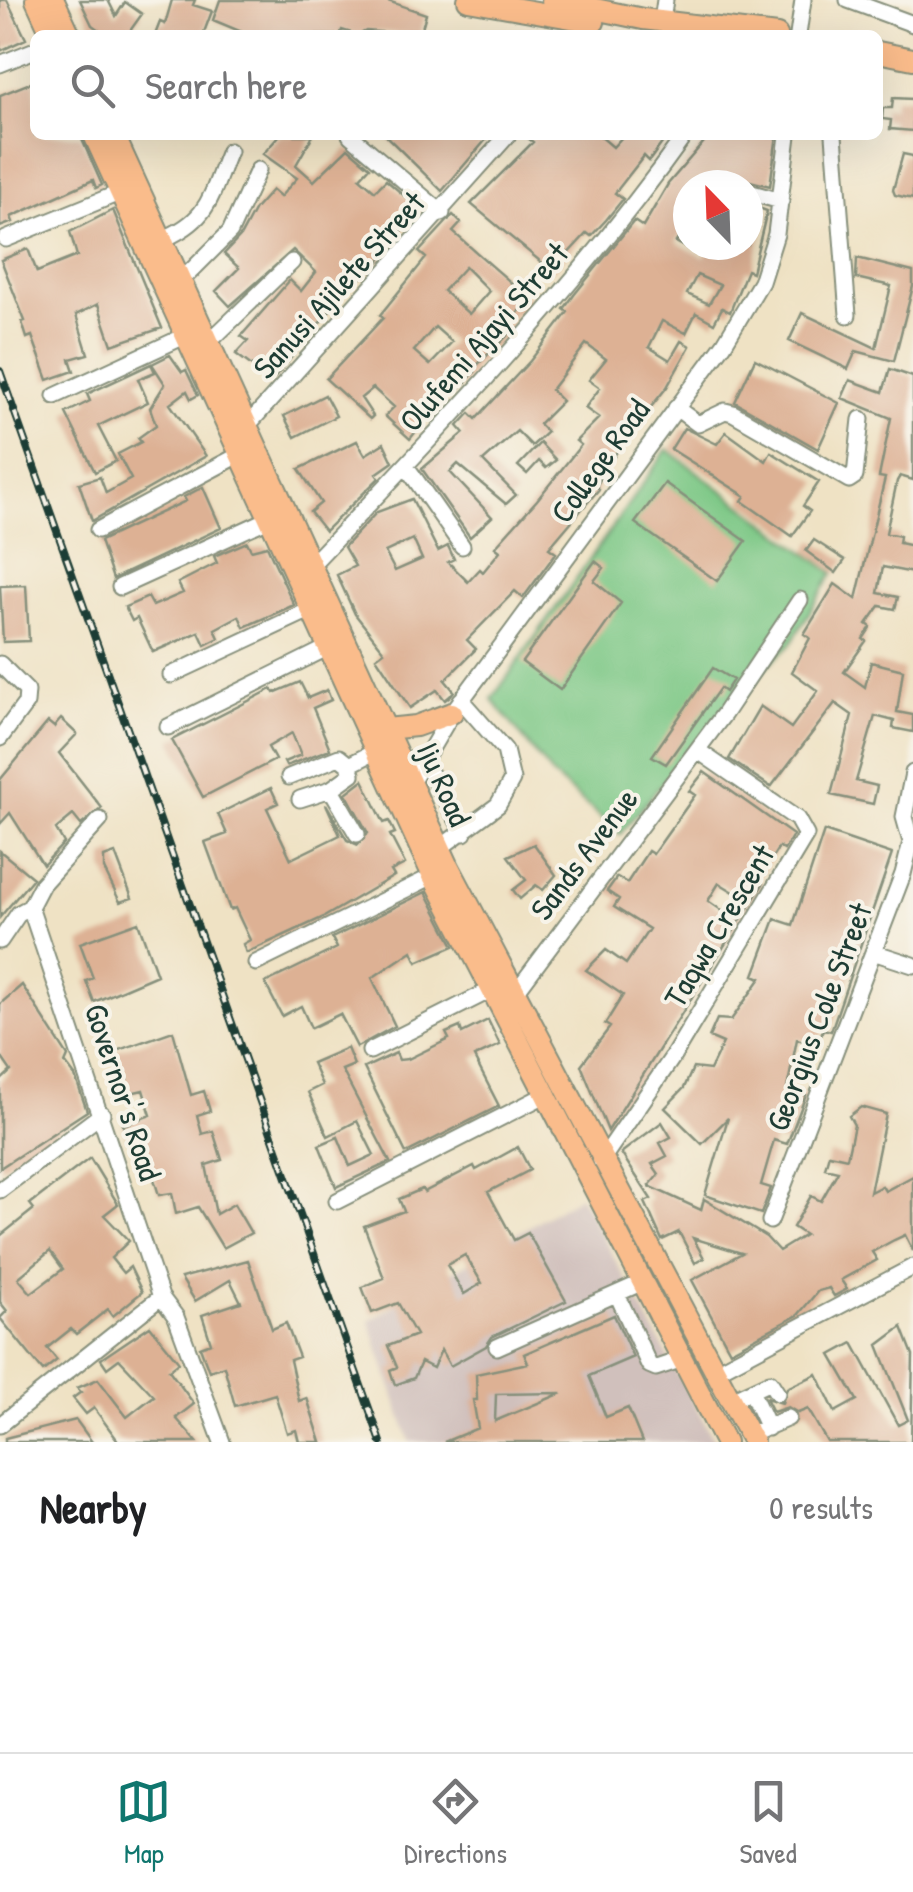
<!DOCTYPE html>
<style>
:root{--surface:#fff;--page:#f2f2f2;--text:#202124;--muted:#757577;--line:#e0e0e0;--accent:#0f766e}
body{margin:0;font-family:"Patrick Hand",sans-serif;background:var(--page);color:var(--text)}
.compass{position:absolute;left:673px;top:170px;width:90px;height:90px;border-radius:50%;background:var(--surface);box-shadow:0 10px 40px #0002;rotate:337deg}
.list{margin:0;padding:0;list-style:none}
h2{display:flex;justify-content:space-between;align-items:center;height:130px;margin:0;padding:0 40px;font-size:42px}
h2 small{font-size:32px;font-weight:400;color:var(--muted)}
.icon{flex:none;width:55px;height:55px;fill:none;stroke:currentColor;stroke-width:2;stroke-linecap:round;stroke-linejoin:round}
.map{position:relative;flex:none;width:913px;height:1442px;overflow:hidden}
.search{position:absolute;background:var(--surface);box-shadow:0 10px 40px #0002;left:30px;right:30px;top:30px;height:110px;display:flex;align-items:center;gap:25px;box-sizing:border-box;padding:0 35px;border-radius:15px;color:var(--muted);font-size:38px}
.sheet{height:310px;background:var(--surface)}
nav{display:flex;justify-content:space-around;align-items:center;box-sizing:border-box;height:140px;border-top:2px solid var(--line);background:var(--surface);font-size:28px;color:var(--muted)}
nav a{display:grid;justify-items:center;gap:5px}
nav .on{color:var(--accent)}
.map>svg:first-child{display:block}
.industrial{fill:#d0c0bc}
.green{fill:#7cc785;stroke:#4e825c;stroke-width:2.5}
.building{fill:#ddb194;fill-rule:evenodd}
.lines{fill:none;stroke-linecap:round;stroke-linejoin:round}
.minor-casing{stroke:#87907c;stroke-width:19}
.major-casing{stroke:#87907c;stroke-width:24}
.minor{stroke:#fff;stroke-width:15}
.major{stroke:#fabc8b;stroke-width:20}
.rail-casing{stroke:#1f3d34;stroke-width:8}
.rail{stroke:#f7f3e8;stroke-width:4;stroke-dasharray:11;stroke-linecap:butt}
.labels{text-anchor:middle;stroke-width:8;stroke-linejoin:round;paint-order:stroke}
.street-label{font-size:32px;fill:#1f3d34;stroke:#f7f3e8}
</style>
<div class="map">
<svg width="913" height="1442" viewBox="0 0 913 1442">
<rect width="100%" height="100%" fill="#f7f3e8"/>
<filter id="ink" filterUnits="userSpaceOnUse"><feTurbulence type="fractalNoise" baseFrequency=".01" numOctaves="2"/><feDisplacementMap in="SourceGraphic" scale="20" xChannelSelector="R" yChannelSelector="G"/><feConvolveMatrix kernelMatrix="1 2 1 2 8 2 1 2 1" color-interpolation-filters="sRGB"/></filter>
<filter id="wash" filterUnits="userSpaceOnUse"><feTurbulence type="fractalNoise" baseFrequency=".0048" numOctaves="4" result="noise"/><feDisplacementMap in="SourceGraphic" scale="40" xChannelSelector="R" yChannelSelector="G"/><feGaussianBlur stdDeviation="2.25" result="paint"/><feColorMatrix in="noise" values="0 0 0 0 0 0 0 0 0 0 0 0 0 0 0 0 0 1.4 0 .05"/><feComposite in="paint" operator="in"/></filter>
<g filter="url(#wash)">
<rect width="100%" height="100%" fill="#efe2c4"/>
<path class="industrial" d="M580,1196L715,1442H410L369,1321Z"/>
<path class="green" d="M667,449L833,573L790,645L734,697L620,834L553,776L492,699Z"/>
<g id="blocks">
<path class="building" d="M0,0H7L26,39L0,51Z
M80,0H108L116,16L125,2L142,14L127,35H106L92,25Z
M172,0H195L193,5L212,11L203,35H155L160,22L165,24Z
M220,0H385L426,14L420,35L366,31L358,35L342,30L340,35H249L213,20Z
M35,81V135H80L102,185L96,188L93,180L11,217L13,222L0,227V95Z
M893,98L913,99V131L890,129L891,120L882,119L883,108H892Z
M280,135H313L296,165L314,181L348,148L370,167L360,178L375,191L386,180L422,211L386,247L389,250L372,269L349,287L272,381L236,354L248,341L241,336L290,280L301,291L316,272L293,250L230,306L216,291L239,268L224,254L240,237L255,209L272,190L280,197L297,178L263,154Z
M385,135H490L442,191Z
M524,135H599L613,147L624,135H668L649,161L644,156L615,193L623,199L606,220L591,236L587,233L552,271L471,204L533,142Z
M710,135H777L770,186L750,181L688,185V223L676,242L704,258L710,245H748V204L767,211L752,272L747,270L730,312L722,308L714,323L696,313L686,333L662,321L649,347L670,360L681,341L690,346L667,387L622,443L596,486L599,489L549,548L556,553L523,598L515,591L467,640L476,649L445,680L454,691L450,696L445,700L437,690L410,708L376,657L384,651L355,614L337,575L355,566L344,547L377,512L412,499L438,551L448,546L454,559L448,562L468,582L480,569L483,572L500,551L495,547L537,500L581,445L576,441L599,418L585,408L600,388L589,380L606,359L586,344L551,390L562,401L539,424L547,432L532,446L517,431L483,461L516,495L506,504L458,464L450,472L492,517L470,537L422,469L464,433L458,426L470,413L476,419L530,361L568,312L564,309L574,295L634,221L643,227L668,184ZM697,275L720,285L709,304L687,294ZM413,539L422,559L395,571L385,552Z
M903,154L913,156V199L895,195L893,190Z
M113,210L162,328L112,345L98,304L76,315L88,354L70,359L74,371L48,380L32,336L27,338L22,322L25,321L1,260L28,249L37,272L77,256L70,232Z
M453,215L461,223L453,232L530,299L508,324L514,329L472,370L475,372L459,389L454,384L410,439L385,416L394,407L373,388L361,398L373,416L370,419L326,379L383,318L380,315L426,258L419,252ZM465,267L489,291L469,314L443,291ZM435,327L452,342L430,365L414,351Z
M857,258L913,272V286L894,361L856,351L848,369L789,341L802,313L876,348L891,286L856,278Z
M170,355L182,372L186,370L198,395L191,399L187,391L170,404L206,456L92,521L79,483L100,477L106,493L131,479L118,454L141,442L138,438L156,425L150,408L165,384L152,364Z
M755,359L839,403L818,449L735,402Z
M151,364L155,372L138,379L148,402L98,426L116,461L95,472L66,413L90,401L87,394Z
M890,369L913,377V480L900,476L897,481L886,533L900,536L899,543L913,546V573L883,567L878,593L898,597L895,609L880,606L867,624L871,627L863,639L866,641L844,672L865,687L871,662L903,670L897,712L913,715V732L893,728L894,721L875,716L856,781L877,786L873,804L831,795L852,715L835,703L771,787L729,759L760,706L791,728L818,691L792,672L810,638L804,634L835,584L856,599L885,478L879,477L891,418L842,398L850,380L883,392Z
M325,395L336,416L295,437L284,416Z
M684,428L717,444L726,432L766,461L771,452L819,482L803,506L810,511L792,536L742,501L745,496L671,449Z
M357,441L365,455L384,443L393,462L376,474L379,478L325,531L310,512L321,503L299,469Z
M540,443L556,460L546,468L539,461L527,474L518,466Z
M665,483L746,541L717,581L635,523Z
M203,487L221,528L113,579L100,541L186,501L184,497Z
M814,540L845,560L836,573L806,551Z
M247,542L251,550L267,546L294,605L244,627L239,616L215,629L219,638L205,645L199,632L153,652L137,618L132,621L125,607L148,597L153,606L183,593L178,583L217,563L214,556Z
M595,561L604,568L594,581L621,603L560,690L522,662Z
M26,585L29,641L3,642L0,586Z
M713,668L733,680L725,692L720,688L666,764L652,756Z
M300,682L308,698L327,690L331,700L313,708L330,749L286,766L284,762L301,755L292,733L268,747L275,760L203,797L172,740L272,689L274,693Z
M61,719L77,734L59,753L102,808L81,825L73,815L56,829L64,843L43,865L10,813L0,824V780L48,722L54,727Z
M704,772L793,835L784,850L779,847L758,880L763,884L608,1131L581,1065L610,1027L605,1024L623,995L586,970L606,950L626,964L649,929L614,907L619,899L607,891L617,877L627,883L648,851L653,854L695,795L689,791ZM719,883L742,897L730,916L708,901Z
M363,780L384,823L389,821L395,833L390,835L405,864L391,871L394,876L324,917L246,953L243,944L250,940L235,908L230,910L205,842L227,834L218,814L271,788L278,803L267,808L291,859L340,835L326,804L347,840L358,845L368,833L346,793Z
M824,831L892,854L831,1031L823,1029L818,1045L797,1039L787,1089L806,1095L787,1144L774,1140L761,1185L771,1188L761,1214L705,1195L728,1118L702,1144L665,1108L684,1088L693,1068L710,1070L723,1043L709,1037L717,1019L731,1020L761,978L754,975L775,919L793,925Z
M534,844L556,875L543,890L536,885L520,899L513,890L526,880L508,856Z
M0,851L33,878L0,917Z
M115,853L132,898L120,902L104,869V857Z
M426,892L454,946L417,962L412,951L372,978L395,1026L357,1047L340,1014L311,1028L301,1006L282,1016L265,983L337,948L332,938Z
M138,922L157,975L94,1002L86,981L93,978L80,943Z
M22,985L68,1056L65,1063L75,1076L87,1111L0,1168V1081L11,1071L0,1055V1004Z
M488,1020L500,1045L474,1057L499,1106L406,1153L364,1068L396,1053L399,1060L408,1059L449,1039L446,1033L460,1027L462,1033Z
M173,1031L191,1095L204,1091L210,1111L197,1115L202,1134L213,1131L222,1160L206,1165L216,1214L234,1204L251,1233L223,1248L198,1207L176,1214L172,1193L159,1195L140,1134L127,1138L123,1125L151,1115L143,1090L122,1095L119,1081L127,1079L116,1051Z
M347,1048L354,1065L342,1070L390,1162L336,1187L319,1145L338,1137L350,1166L374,1155L357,1121L328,1136L308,1092L322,1085L312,1063Z
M861,1107L886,1114L870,1192L882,1186L885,1191L913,1176V1251L905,1235L894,1240L872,1252L877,1260L841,1280L847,1289L834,1296L829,1288L818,1291L798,1315L730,1351L692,1280L742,1253L693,1238L704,1258L695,1263L679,1232L662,1240L645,1202L651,1199L621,1153L662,1122L671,1137L660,1143L667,1156L652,1164L659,1174L649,1186L701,1210L704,1199L766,1237L779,1251L805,1235L793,1227L811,1196L821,1201L838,1171L825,1168L829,1154L847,1158L854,1125L849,1116Z
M518,1147L530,1170L488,1192L514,1240L528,1233L566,1301L492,1337L486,1346L450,1366L441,1350L433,1368L421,1362L414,1378L395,1385L390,1370L397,1367L388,1346L416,1335L398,1303L372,1313L362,1287L384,1278L364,1226L404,1211L399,1199L422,1189L424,1192L474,1166L476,1170ZM465,1255L482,1283L464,1294L447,1265Z
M90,1158L118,1204L104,1215L129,1241L111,1258L123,1273L130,1267L142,1292L113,1316L108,1309L76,1334L71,1329L47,1348L57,1360L43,1371L0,1318L7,1311L0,1302V1236L34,1209L30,1204ZM50,1251L63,1269L31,1293L18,1278Z
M248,1260L272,1329L286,1323L299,1357L290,1360L299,1401L307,1398L321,1442H299L296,1430L287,1433L275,1394L235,1406L224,1366L209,1371L200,1347L211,1343L202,1315L241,1302L230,1280L195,1301L181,1278Z
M614,1315L633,1357L589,1376L606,1417L628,1408L642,1442H444L478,1428L473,1400H477L476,1374L528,1363L524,1354ZM562,1393L495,1421L496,1394Z
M150,1326L179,1362L169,1370L194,1404L176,1418L197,1442H119L94,1408L86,1414L73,1398L81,1392L77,1388L98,1379L127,1417L154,1396L119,1359L107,1368L101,1359Z
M902,1327L913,1355L911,1442H827L808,1409L798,1413L788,1407L773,1412L766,1398L782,1403L787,1388L817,1374L835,1412L857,1400L831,1355L853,1343L898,1425L908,1420L878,1345Z
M76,1420L92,1442H5V1438Z"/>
</g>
</g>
<g filter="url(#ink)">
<use href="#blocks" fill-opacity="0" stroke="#87907c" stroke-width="2.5"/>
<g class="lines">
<defs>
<path id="minor" d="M848,0L913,24
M662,21L665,0
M798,35L803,0
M0,64L35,50
M350,135L442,213
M834,135L848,315
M748,192L781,201
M6,239L119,193
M161,240C210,220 210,197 229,151
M181,281L230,232L258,170
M210,341L292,262
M55,396L187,335
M676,408L698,424L725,411L733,413L849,480L855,476L861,419
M248,425L508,135
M406,466L462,546
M98,530L241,454
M312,564C443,427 574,290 685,135
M120,587L269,519
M0,664L27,691L26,703L0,738
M171,675L310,610
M168,727L327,648
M424,761L464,833
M289,777L339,757L349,765
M403,787L411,783L452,713L724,344L761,282L776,234L788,135
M331,789L357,834
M300,799L331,789L352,774L349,765L382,748
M440,848L498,805L512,780L505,750L461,700
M30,907L161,1297L176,1317L222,1442
M0,941L19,913L30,907L42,884L100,820
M873,952L913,965
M256,963L433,876
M516,992L724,714L800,600
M370,1051L489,991
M601,1161L672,1058L806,835L797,819L697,750
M0,1190L102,1114
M337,1201L545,1095
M770,1221L903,874L911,842L904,817L913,773
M617,1294L649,1365L656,1368L683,1359
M497,1347L643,1282
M716,1371L913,1267
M751,1391L768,1428
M731,1400L770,1382L777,1393
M0,1425L161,1297
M749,1435L788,1418"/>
<path id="major" d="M36,0L52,35
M54,0L70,35
M468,0L594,22
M552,0L643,19L777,35
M878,52L913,59
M94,135L433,876L725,1442
M114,135L449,867L753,1442
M386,729L416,726L452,713"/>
</defs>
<use href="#minor" class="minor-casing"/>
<use href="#major" class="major-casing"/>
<use href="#minor" class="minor"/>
<use href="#major" class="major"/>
<defs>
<path id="rail" d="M0,371L381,1442"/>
</defs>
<use href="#rail" class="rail-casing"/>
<use href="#rail" class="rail"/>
</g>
</g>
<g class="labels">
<g class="street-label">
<text transform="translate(339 285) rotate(-48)" y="11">Sanusi Ajilete Street</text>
<text transform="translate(484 337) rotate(-49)" y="11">Olufemi Ajayi Street</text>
<text transform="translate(600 461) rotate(-54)" y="11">College Road</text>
<text transform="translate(444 784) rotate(66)" y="11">Iju Road</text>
<text transform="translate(584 854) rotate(-53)" y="11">Sands Avenue</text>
<text transform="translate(719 926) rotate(-59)" y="11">Taqwa Crescent</text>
<text transform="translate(819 1017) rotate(-69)" y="11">Georgius Cole Street</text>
<text transform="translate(123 1092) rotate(72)" y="11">Governor's Road</text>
</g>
</g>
</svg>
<svg class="compass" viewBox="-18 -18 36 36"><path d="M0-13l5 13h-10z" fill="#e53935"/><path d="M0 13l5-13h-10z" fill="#757577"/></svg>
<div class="search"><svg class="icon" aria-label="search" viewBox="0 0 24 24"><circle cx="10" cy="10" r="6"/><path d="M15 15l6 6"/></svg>Search here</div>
</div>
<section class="sheet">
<h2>Nearby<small>0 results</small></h2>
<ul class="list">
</ul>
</section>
<nav>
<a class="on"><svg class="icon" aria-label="map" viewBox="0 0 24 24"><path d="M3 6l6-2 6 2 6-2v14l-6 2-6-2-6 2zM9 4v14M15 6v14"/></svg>Map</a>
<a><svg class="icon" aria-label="directions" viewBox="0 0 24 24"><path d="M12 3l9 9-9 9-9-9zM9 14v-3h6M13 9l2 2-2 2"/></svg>Directions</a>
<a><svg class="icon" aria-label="saved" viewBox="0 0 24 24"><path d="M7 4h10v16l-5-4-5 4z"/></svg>Saved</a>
</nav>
